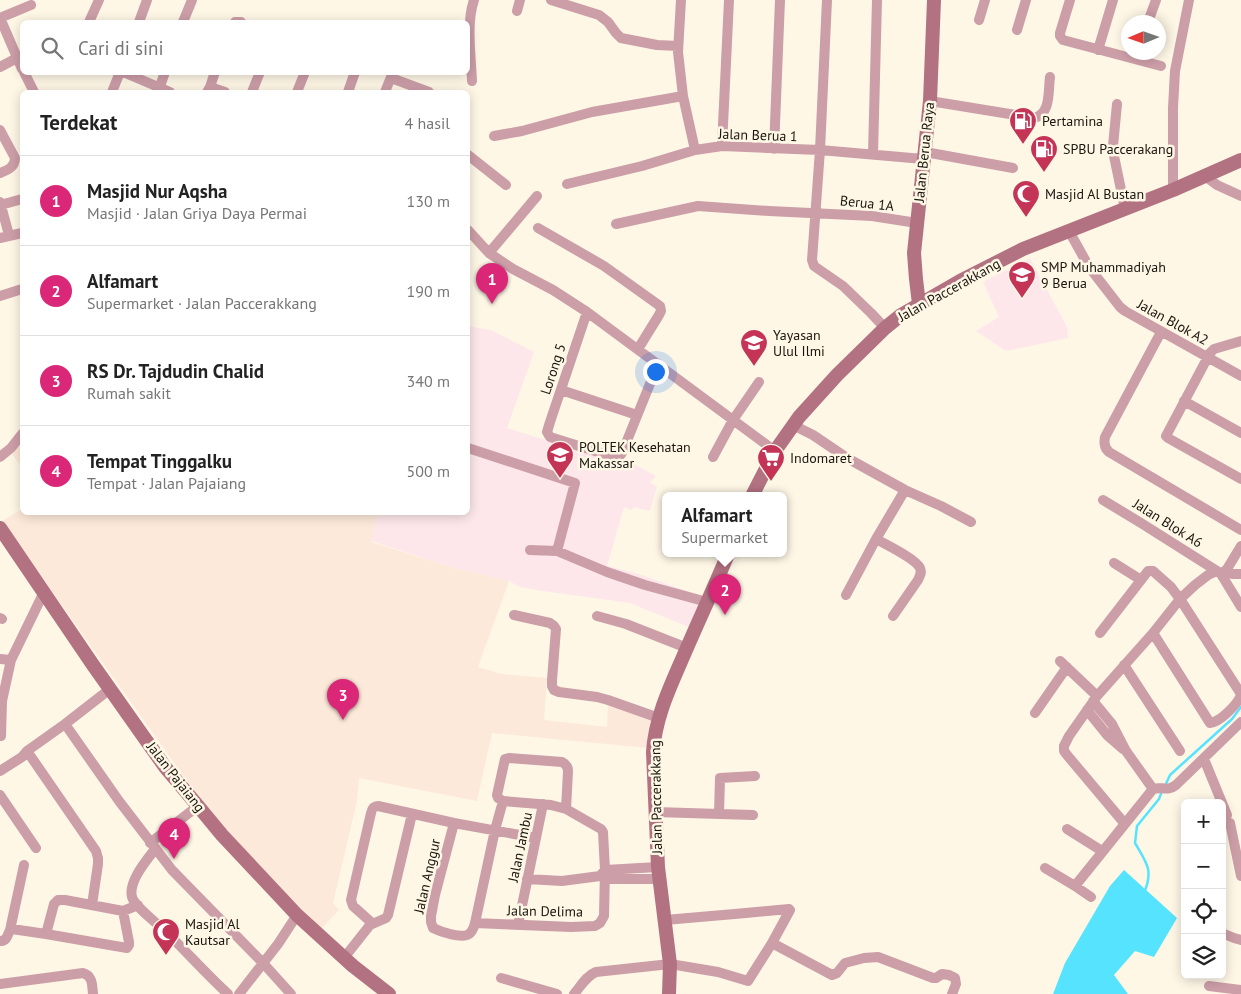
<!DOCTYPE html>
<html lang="id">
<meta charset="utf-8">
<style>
:root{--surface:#fff;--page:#f2f2f2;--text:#222;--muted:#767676;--line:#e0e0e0;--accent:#db2777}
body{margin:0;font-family:"PT Sans",sans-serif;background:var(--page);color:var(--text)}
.controls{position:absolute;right:15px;bottom:15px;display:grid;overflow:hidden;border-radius:8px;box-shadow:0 2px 12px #0003}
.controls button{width:45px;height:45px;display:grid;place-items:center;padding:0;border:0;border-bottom:1px solid var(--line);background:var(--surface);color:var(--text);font:25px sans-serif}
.compass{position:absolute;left:1121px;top:15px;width:45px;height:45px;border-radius:50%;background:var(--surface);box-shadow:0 2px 12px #0003;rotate:268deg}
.you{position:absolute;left:655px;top:371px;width:18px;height:18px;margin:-12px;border:4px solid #fff;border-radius:50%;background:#1a73e8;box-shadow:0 0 0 8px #1a73e833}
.badge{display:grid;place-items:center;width:32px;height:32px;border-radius:50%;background:var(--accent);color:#fff;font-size:16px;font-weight:700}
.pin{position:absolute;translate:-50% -41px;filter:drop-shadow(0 1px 2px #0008)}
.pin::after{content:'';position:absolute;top:26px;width:18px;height:15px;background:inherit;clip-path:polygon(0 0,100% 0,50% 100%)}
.popup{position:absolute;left:662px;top:492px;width:125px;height:65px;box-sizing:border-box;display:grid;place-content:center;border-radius:8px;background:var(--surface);filter:drop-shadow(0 1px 4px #0005);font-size:16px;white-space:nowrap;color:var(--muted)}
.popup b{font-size:19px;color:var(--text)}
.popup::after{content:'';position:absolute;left:50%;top:100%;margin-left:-10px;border:10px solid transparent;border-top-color:var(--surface)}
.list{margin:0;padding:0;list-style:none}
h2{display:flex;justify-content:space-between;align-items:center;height:65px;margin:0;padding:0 20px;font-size:21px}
h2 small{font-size:16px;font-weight:400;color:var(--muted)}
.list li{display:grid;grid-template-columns:32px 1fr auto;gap:15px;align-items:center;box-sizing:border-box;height:90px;padding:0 20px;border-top:1px solid var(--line)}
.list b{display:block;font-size:19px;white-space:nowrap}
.list p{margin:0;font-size:16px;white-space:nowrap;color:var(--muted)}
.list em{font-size:16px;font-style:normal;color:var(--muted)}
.icon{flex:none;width:28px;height:28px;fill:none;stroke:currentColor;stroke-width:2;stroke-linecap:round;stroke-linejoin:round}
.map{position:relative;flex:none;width:1241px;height:994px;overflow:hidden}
.search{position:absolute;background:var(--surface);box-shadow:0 2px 12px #0003;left:20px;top:20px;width:450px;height:55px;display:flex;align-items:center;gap:12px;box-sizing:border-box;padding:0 18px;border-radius:8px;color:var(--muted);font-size:19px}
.panel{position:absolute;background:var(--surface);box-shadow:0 2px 12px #0003;left:20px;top:90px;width:450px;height:425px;border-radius:8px}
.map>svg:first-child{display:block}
.education{fill:#fde7ea}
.medical{fill:#fde9d9}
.water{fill:#56e3fe}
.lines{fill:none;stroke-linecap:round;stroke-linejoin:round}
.stream{stroke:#56e3fe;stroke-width:2.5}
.street{stroke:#cc9ea8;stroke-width:10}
.secondary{stroke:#b37282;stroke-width:14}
.labels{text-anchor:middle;stroke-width:5;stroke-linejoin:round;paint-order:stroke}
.poi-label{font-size:14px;fill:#18150d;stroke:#fef7e6;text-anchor:start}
.street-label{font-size:14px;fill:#18150d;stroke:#fef7e6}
</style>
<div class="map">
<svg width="1241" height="994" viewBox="0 0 1241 994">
<rect width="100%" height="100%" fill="#fef7e6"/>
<path class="education" d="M1030,258L1067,327L1068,338L1006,351L976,331L999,317L983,282Z
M468,326L491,330L534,352L507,428L628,466L630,462L656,476L650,483L657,486L650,511L634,507L631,510L624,507L607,566L639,574L703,597L689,627L630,603L543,591L520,587L509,581L454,568L371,541L377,513L468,512Z"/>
<path class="medical" d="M22,443V467L12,454Z
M22,509V512L377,513L371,542L454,568L509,581L478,667L502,674L547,678L544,720L607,727L608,706L651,719L648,748L492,733L477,801L359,778L357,801L333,903L339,910L321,929L295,902L258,867L200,799L98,656L2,521Z"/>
<path class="water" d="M1124,870L1177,918L1154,957L1135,951L1114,975L1128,994H1053L1065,963L1110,886Z"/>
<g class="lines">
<path class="stream" d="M1165,786L1170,775L1232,719L1241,707
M1144,893C1154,870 1146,862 1135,843L1137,826L1159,799L1162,791"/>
<path class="street" d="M551,0L599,15L608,22L616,33L621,38L657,45L678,46
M681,0L678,52L683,96L695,150
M827,0L820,150L812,260L814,266L843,286L871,313L885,328
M1070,0L1060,33V36L1063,40L1161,66
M517,11L520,0
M0,18L22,69
M0,18L31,5
M979,20L985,0
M89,22L99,0
M139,22L147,0
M183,22L192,0
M235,22H241
M1148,22L1156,0
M1017,30L1026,0
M1098,50L1113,0
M0,67L17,58
M24,72L34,92
M123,72L170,92
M391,78L429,92
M472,81C471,56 466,23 474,0
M210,87L215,72
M112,92L120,72
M158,92L165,72
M207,92L210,87L225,92
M252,92L260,72
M297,92L305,72
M348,92L355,72
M385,92L393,72
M930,101L1034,118C1051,114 1048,92 1050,77
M1117,104L1113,146L1114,156L1125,209
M0,130L15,158C15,167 8,170 0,173
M494,136L522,131L592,112L683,96
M722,146L729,0
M774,149L780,0
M925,152L1013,168
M873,154L877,0
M468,155L506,185
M1205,176L1217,185L1241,196
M567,184L642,166L695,150L722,146L820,150L923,159
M1173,190V108L1175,71L1189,0
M0,202L9,235
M1,205L22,199
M616,224L698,206L769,211L872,216L917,223
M538,228L604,266L660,306L661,311L659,315L638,349
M468,230L489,253L513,269L553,290L587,312L775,451
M1069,231L1089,267L1120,307L1125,311L1241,376
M0,238L22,233
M489,253L537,196
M0,296L22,289
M587,312L550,422L547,432L550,437L611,456L619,457L622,453L658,364
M1161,332L1105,437C1104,442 1104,448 1109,452L1241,530
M1241,341L1214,349L1210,353L1166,436L1168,438L1241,479
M561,390L637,415
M1184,401L1241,433
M793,425L813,435L847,458L905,490L941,506L971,522
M468,448L575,483L557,551L607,572L645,585L707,602
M0,457L11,448L22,434
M713,457L733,420L759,382
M1103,500L1141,523L1217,571
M876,539C885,544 916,559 920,568C922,573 920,575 918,580L893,616
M530,550L557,551
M1114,563L1141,580
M1227,569L1232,574H1241
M1221,574L1241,607
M1221,574L1227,569L1241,546
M846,595L876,539L905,490
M514,615L550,623L554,626L556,629L552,680V686L554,690L559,692L597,697L608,700L659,718
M597,616L626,624L687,648
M0,618L2,619
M1100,633L1148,571H1153L1171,587L1180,599L1241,694
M1153,633L1210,723C1220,722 1237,705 1241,695
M0,659L11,660L44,592
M1060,661L1097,696
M1124,665L1180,751
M1093,701L1112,724L1126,751L1153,789
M1087,710L1108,736L1123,749
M1035,713L1067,667
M65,724L119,801L172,870L263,963L291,994
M1,736L2,701L11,660
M27,751L96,851L98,858V864L92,905
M1204,759L1227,815
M0,771L22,757L27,751L65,724L110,689
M0,795L36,848
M655,812L753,815
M719,814L720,778L755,776
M454,823L435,895L431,916V922L433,928C441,932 462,939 469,934C473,931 474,927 475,923L495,830L503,801L498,798L497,795L505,759L509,758L562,762C566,764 568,767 568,771L566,809
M1230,823L1241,876
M1125,824L1067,755L1064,751V746L1069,736L1097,696L1153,633L1180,599L1195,585L1208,575L1217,571L1221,574
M1067,829L1102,851
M150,843L198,806
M155,849C146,861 128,882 132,897C135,907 157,923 165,931C186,951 206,974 228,994
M658,867L605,870L600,876L605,879H659
M1045,868L1075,886L1153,789C1162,786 1167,792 1176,785L1241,722
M527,879L562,881L600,876
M1075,886L1091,897
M372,923L353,906L351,900L371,813C372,809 373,806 378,806L454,823L536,838
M475,923L571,927L595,926L600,923L604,916L605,870L603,832L601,829L566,809L551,805L503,801
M518,925L543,804
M10,930L24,865
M1222,933L1234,938L1241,940
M46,934L127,948L129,945V942L123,911
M0,941C7,941 7,936 10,930L12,929L46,934L54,904L58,900H65L123,911L138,905
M772,943L832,975L837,973L845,963L864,958L878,957L933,978H936L942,974L949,975L955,978L956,984L952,994
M344,958L370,925L386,918L388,915L412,814
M501,978L557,994
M0,984L83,973C93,976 92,985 93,994
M1209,986L1241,990
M239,994L278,944L297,915
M574,994C581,986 586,976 596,972L670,964L718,972L748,981L772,943L790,910L789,909L746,913L665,920"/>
<path class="secondary" d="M919,304L916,279L914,253L930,101L934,0
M752,496L775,451L799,417L837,375L885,328L901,315L960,281L1023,249L1173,190L1241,160
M0,528L93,665L165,767L198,806L222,835L297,915L353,966L389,994
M669,994L670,964L658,867L653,752C655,718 670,687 683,657C698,622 714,588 728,554"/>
</g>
<defs>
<symbol id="fuel-pin" viewBox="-11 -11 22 30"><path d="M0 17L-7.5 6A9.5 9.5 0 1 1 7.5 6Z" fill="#c33457" stroke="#fef7e6"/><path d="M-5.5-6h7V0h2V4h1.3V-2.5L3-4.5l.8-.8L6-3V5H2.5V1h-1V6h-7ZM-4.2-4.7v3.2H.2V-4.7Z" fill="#fff"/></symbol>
<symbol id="mosque-pin" viewBox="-11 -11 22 30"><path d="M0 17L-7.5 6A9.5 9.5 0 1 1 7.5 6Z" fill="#c33457" stroke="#fef7e6"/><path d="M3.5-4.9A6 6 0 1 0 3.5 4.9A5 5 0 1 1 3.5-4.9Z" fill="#fff"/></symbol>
<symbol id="school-pin" viewBox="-11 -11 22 30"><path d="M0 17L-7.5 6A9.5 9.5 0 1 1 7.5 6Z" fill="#c33457" stroke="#fef7e6"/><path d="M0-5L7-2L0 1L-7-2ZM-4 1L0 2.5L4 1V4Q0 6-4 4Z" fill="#fff"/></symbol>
<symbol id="university-pin" viewBox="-11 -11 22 30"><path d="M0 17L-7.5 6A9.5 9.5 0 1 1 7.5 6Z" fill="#c33457" stroke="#fef7e6"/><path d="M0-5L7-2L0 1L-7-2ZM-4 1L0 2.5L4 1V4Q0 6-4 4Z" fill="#fff"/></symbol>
<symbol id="supermarket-pin" viewBox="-11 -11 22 30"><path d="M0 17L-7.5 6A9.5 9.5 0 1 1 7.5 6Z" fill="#c33457" stroke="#fef7e6"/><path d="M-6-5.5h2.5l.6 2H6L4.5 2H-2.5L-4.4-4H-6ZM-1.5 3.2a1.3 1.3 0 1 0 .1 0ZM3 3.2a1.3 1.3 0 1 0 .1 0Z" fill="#fff"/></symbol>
</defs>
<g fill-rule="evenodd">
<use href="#fuel-pin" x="1007" y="105" width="32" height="43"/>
<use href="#fuel-pin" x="1028" y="133" width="32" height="43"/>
<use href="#mosque-pin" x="1010" y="178" width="32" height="43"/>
<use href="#school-pin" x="1006" y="259" width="32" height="43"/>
<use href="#school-pin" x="738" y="327" width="32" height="43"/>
<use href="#university-pin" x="544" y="439" width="32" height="43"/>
<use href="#supermarket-pin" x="755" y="442" width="32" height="43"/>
<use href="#mosque-pin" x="150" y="916" width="32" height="43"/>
</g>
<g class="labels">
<g class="poi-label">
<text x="1042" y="126">Pertamina</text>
<text x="1063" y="154">SPBU Paccerakang</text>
<text x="1045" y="199">Masjid Al Bustan</text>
<text x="1041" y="272">SMP Muhammadiyah<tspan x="1041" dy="16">9 Berua</tspan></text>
<text x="773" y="340">Yayasan<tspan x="773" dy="16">Ulul Ilmi</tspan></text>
<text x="579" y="452">POLTEK Kesehatan<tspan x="579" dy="16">Makassar</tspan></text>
<text x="790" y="463">Indomaret</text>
<text x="185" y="929">Masjid Al<tspan x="185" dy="16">Kautsar</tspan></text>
</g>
<g class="street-label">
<text transform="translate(758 135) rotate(2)" y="5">Jalan Berua 1</text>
<text transform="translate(924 152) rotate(-84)" y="5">Jalan Berua Raya</text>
<text transform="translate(867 203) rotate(6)" y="5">Berua 1A</text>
<text transform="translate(949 290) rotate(-29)" y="5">Jalan Paccerakkang</text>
<text transform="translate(1173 322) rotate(29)" y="5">Jalan Blok A2</text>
<text transform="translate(553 369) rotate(-72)" y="5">Lorong 5</text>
<text transform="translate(1168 523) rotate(32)" y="5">Jalan Blok A6</text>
<text transform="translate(176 777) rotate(52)" y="5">Jalan Pajaiang</text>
<text transform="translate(656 797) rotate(-91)" y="5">Jalan Paccerakkang</text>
<text transform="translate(520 847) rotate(-78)" y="5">Jalan Jambu</text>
<text transform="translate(427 876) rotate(-77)" y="5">Jalan Anggur</text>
<text transform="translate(545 911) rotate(1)" y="5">Jalan Delima</text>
</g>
</g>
</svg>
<div class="controls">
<button>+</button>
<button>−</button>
<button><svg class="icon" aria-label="locate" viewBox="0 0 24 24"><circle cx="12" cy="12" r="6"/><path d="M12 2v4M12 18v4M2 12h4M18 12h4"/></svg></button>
<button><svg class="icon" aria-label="layers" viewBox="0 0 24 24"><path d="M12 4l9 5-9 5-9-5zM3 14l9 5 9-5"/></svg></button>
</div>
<svg class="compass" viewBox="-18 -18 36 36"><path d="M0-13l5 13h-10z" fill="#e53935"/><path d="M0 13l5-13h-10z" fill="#767676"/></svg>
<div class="you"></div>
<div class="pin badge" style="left:492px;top:304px">1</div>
<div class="pin badge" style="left:725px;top:615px">2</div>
<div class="popup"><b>Alfamart</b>Supermarket</div>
<div class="pin badge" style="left:343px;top:720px">3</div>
<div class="pin badge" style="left:174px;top:859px">4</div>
<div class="search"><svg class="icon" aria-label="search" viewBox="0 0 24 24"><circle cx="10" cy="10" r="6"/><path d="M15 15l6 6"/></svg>Cari di sini</div>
<section class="panel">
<h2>Terdekat<small>4 hasil</small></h2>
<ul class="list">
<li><span class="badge">1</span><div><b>Masjid Nur Aqsha</b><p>Masjid · Jalan Griya Daya Permai</p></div><em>130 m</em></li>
<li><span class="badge">2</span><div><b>Alfamart</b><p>Supermarket · Jalan Paccerakkang</p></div><em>190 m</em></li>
<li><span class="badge">3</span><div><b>RS Dr. Tajdudin Chalid</b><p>Rumah sakit</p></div><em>340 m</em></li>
<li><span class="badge">4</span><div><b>Tempat Tinggalku</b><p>Tempat · Jalan Pajaiang</p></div><em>500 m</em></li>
</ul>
</section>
</div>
